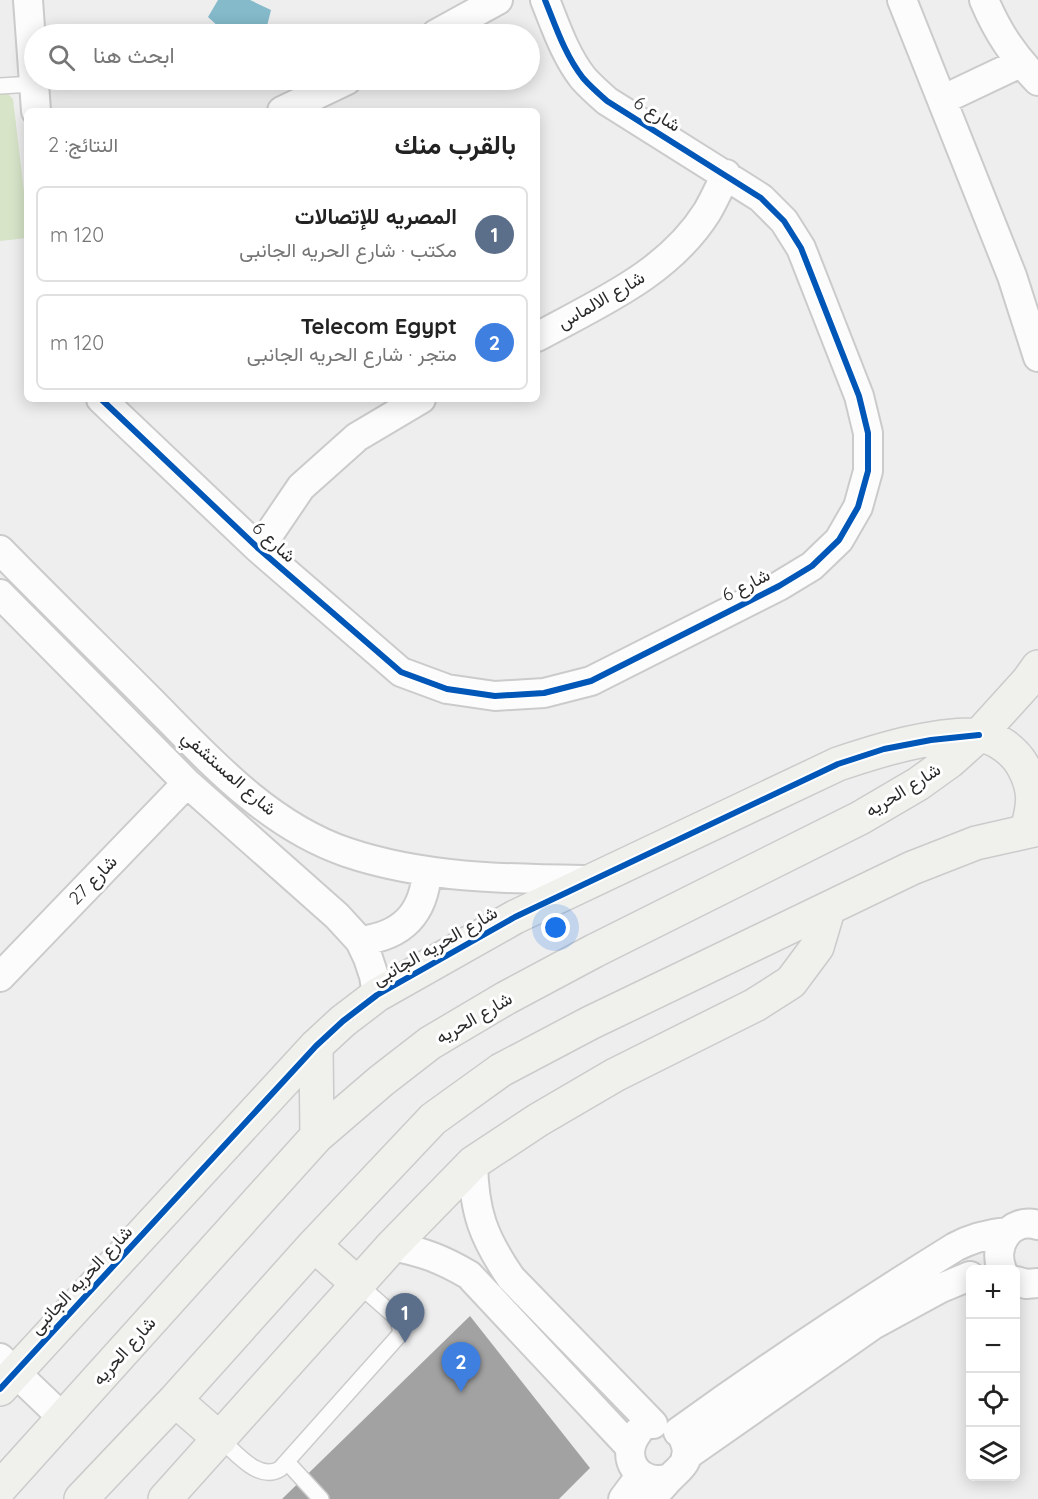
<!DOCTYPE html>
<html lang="ar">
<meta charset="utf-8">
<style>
:root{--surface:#fff;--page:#f6f6f6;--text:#222;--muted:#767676;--line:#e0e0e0;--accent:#6f6f6f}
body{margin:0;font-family:Quicksand,Vazirmatn,sans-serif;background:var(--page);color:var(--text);direction:rtl}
.controls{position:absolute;right:18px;bottom:18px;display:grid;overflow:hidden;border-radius:9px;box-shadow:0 3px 15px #0003}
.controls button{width:54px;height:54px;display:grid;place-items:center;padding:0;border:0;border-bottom:2px solid var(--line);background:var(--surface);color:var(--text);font:30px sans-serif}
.you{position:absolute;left:556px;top:928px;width:21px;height:21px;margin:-15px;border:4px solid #fff;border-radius:50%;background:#1a73e8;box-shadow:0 0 0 9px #1a73e833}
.badge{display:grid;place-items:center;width:39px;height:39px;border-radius:50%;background:var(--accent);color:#fff;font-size:20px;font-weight:700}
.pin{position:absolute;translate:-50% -50px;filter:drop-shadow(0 2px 3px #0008)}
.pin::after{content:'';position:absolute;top:32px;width:21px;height:18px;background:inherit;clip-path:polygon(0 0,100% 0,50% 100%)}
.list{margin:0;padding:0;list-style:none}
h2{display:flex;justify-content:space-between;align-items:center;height:78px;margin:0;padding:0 24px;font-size:26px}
h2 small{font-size:20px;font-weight:400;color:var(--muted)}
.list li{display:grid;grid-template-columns:39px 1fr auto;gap:18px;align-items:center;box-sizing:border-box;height:96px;margin:0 12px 12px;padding:0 12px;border:2px solid var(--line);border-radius:9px}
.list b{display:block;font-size:22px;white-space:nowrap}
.list p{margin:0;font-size:20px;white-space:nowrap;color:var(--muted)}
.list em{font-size:20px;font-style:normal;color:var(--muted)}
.icon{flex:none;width:33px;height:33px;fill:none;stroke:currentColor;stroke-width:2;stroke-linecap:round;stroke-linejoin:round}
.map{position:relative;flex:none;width:1038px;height:1499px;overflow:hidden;direction:ltr}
.search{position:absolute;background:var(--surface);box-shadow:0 3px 15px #0003;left:24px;top:24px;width:516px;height:66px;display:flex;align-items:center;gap:15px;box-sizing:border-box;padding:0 21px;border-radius:33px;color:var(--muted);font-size:22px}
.panel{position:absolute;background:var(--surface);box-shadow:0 3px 15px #0003;left:24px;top:108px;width:516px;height:294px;border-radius:9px;direction:rtl}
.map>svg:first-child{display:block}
.green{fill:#d7e4c8}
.water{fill:#84baca}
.building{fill:#a2a2a2}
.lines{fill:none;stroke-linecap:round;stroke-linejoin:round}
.lane-casing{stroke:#cbcbcb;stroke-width:18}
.street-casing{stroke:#cbcbcb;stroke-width:32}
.secondary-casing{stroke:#cbcbcb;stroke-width:36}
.lane{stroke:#fcfcfc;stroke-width:15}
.street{stroke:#fcfcfc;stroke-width:28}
.secondary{stroke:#f0f1ed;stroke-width:33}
.cycleway-casing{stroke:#fff;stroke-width:10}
.cycleway{stroke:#0057b8;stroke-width:6}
.labels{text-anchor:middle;stroke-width:6;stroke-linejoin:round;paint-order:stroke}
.street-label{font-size:18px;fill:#2a2a2a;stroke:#fff}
</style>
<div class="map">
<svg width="1038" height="1499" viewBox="0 0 1038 1499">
<rect width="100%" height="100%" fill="#eee"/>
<path class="green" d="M0,93H7L13,99L27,217V238L0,241Z"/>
<path class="water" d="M218,0H250L271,10L267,26L262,34H221V29L208,17Z"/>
<path class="building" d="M470,1316L590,1468L559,1499H282Z"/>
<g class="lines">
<defs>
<path id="lane" d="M0,86L33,84
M220,1439C236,1452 258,1482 280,1469L395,1340L401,1333L398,1319L358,1284
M287,1462L321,1499"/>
<path id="street" d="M28,0L36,111
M902,0L1012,276L1038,357
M984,0C998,33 1013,55 1038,81
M436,34L498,0
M942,100L1020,63
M282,111L347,80
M537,337C599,303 668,274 707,212C714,200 720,187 726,174
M101,399L259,549L401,672L447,689L495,696L544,693L591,681L779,586L812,566L839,540L858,507L868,471V433L859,396L801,248L784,221L761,198L607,101C599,94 590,86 583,78C565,55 556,27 545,0
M259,549L301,487L357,437L421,399
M0,550C47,598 96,646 144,694C204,754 264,824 346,852C425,879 511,879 593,880
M0,594L187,783L337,916L360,941L368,958L374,976L377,995
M360,941C402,936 424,914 427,871
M0,977L187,783
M473,1163C474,1212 483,1237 511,1278L653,1424
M392,1246C423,1252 442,1259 469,1275L630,1447
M1002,1270C992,1245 1010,1217 1038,1225
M1016,1281L1026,1284L1038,1283
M0,1358L64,1419
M638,1432C618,1458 639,1488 670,1478
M678,1432C768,1367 860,1306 955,1247C972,1238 987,1234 1007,1232
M686,1456L873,1325L941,1288L970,1276
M623,1499L641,1475
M651,1499C656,1493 662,1487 667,1481C680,1467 693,1462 684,1440"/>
<path id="secondary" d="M316,1046L317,1136
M314,1245L358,1284
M0,1389L316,1046L343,1021L377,995L515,917L838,764C880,750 931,734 977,735C996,736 1016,752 1024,768C1036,791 1034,805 1027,830
M175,1400L220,1439
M0,1488L317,1136L381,1081L430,1043L506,998L594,951L860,818L918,784L950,761L979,735L1028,681L1038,667
M81,1499L175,1400L314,1245L433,1119L501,1070L590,1023L912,868L976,843L1038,829
M165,1499L392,1246L473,1163L538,1120L615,1075L755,1005L791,982L817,947L828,910"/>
</defs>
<use href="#lane" class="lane-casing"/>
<use href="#street" class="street-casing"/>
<use href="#secondary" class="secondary-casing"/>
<use href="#lane" class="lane"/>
<use href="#street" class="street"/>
<use href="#secondary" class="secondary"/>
<defs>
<path id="cycleway" d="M101,399L259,549L401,672L447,689L495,696L544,693L591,681L779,586L812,566L839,540L858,507L868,471V433L859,396L801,248L784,221L761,198L607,101C599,94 590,86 583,78C565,55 556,27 545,0
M0,1389L316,1046L343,1021L377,995L515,917L838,764L884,749L931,740L979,735"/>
</defs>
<use href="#cycleway" class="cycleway-casing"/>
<use href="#cycleway" class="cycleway"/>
</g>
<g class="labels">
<g class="street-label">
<text transform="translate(657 114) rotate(31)" y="6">شارع 6</text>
<text transform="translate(601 300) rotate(-30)" y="6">شارع الالماس</text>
<text transform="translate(274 542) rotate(42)" y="6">شارع 6</text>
<text transform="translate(746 585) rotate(-27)" y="6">شارع 6</text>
<text transform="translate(229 773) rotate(41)" y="6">شارع المستشفي</text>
<text transform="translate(903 790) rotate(-32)" y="6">شارع الحريه</text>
<text transform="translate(93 880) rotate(-46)" y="6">شارع 27</text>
<text transform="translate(435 946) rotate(-30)" y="6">شارع الحريه الجانبى</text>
<text transform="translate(474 1018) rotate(-30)" y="6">شارع الحريه</text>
<text transform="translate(81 1280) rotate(-47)" y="6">شارع الحريه الجانبى</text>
<text transform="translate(124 1351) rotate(-48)" y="6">شارع الحريه</text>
</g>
</g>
</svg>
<div class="controls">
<button>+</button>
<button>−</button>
<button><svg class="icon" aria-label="locate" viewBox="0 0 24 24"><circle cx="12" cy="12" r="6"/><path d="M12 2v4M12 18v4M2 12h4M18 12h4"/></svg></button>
<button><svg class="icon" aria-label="layers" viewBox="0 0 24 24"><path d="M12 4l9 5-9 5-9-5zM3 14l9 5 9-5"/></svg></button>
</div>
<div class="you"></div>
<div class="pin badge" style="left:405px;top:1343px;background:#5c6f8a">1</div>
<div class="pin badge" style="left:461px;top:1392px;background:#3f7fe0">2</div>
<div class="search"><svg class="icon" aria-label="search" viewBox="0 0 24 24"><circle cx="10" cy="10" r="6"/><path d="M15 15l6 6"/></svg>ابحث هنا</div>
<section class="panel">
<h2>بالقرب منك<small>النتائج: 2</small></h2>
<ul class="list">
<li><span class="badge" style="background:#5c6f8a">1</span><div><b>المصريه للإتصالات</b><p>مكتب · شارع الحريه الجانبى</p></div><em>120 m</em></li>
<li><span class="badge" style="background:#3f7fe0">2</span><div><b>Telecom Egypt</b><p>متجر · شارع الحريه الجانبى</p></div><em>120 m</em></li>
</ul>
</section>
</div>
